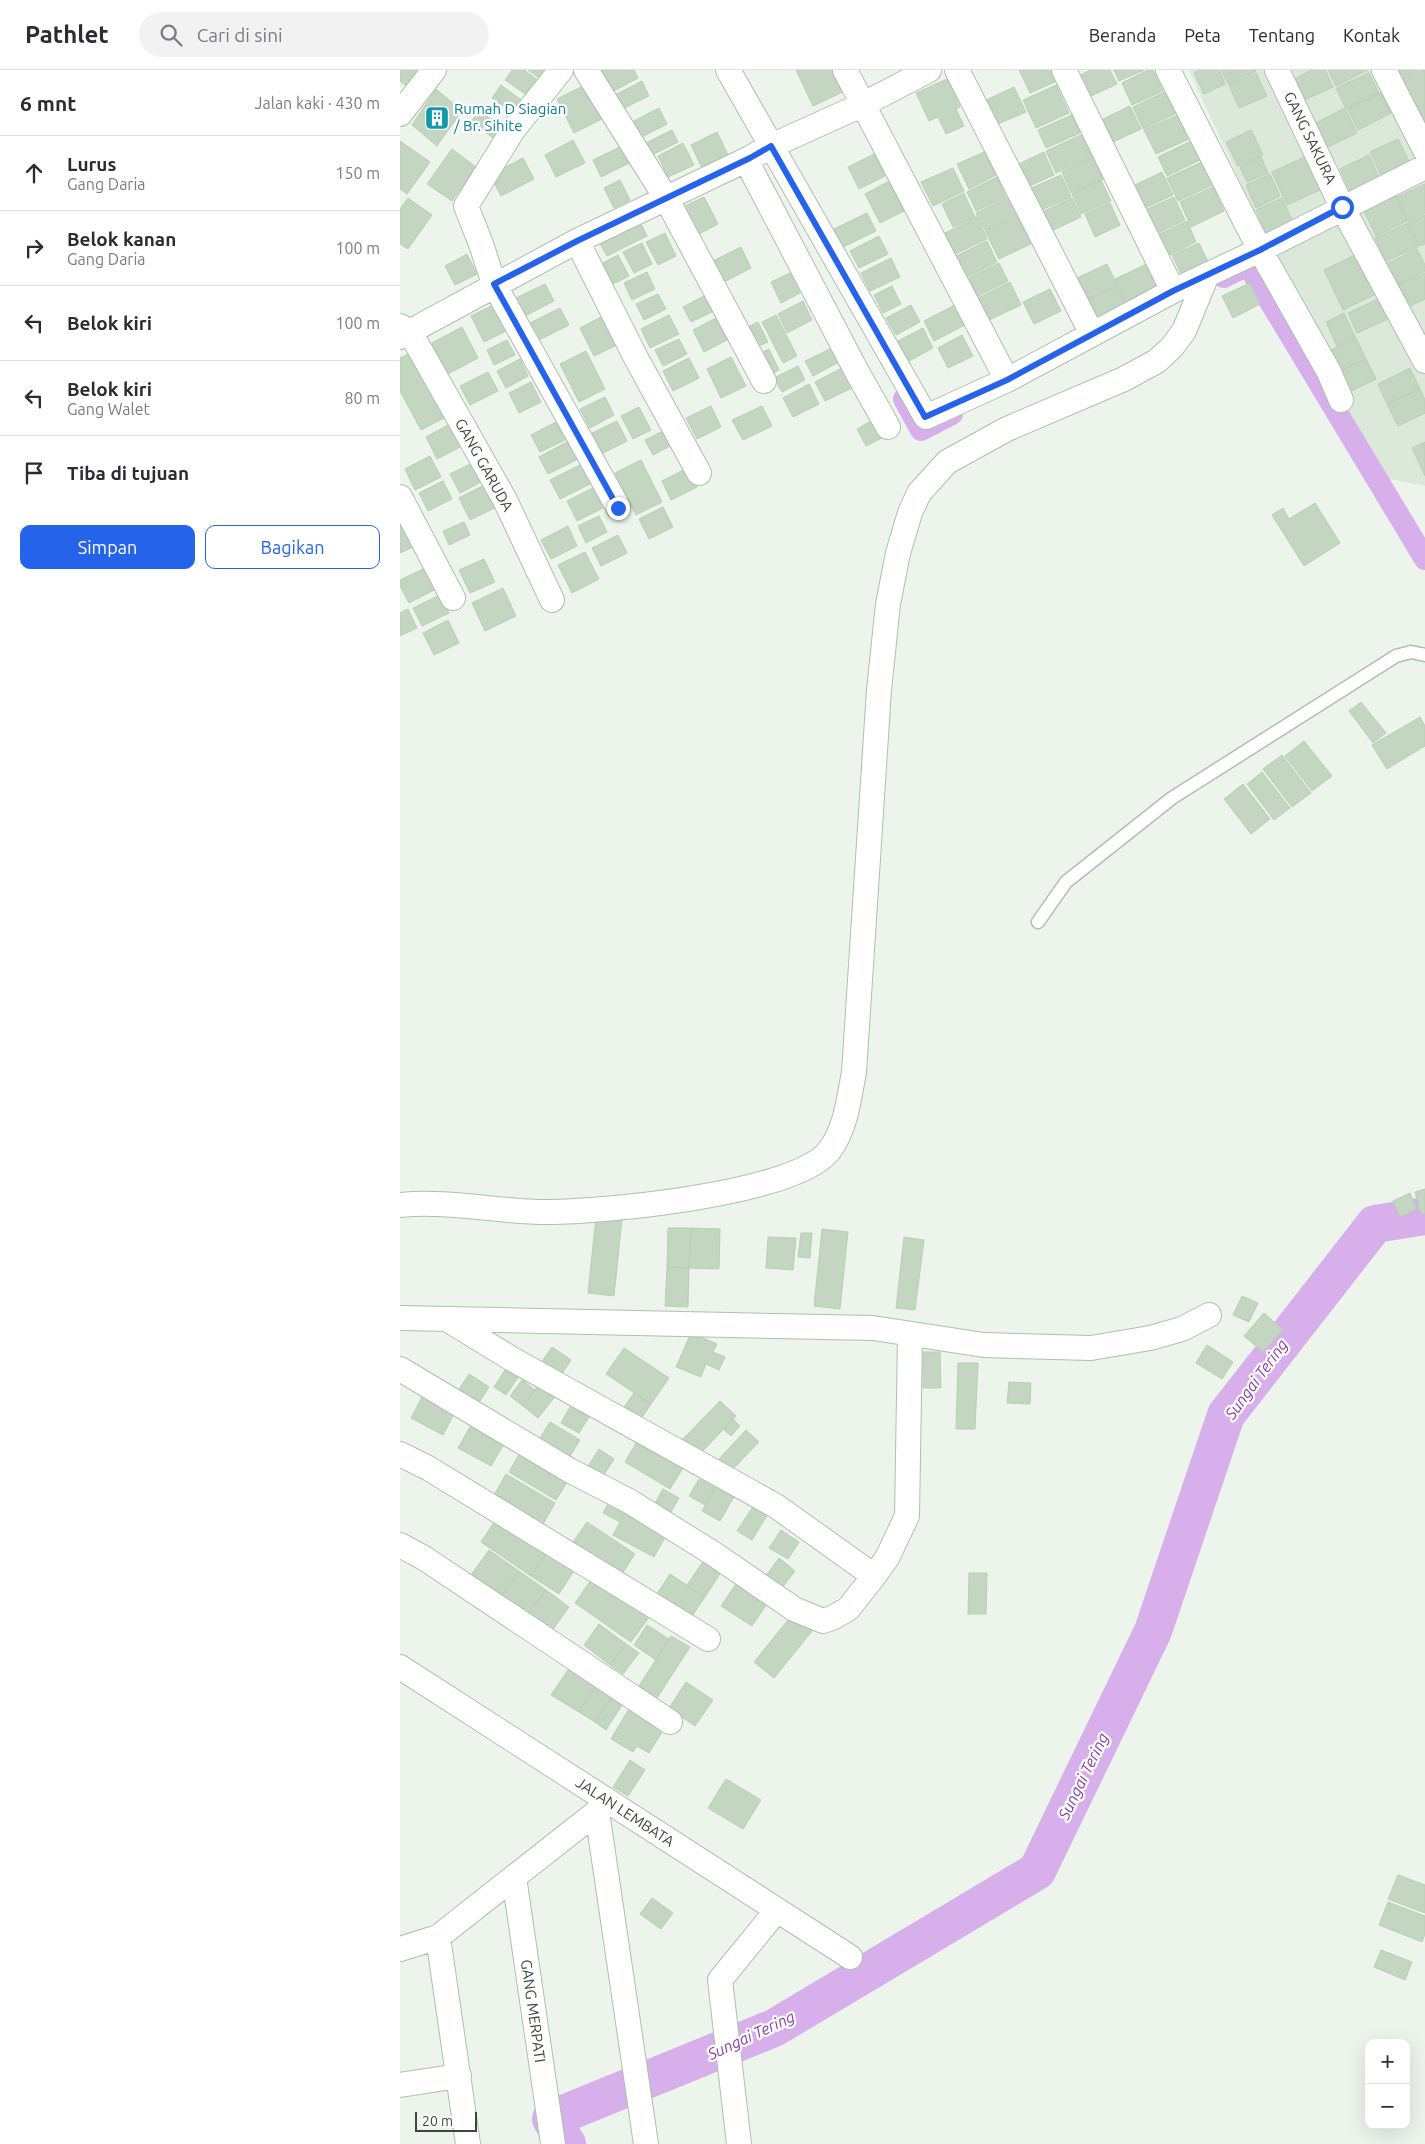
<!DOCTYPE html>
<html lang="id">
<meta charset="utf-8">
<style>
:root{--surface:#fff;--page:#f2f2f3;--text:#2b2b33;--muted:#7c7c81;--line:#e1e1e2;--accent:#2563eb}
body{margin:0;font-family:Ubuntu,sans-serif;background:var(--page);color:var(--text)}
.controls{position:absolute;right:15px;bottom:15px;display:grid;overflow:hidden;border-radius:10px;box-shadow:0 5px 20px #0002}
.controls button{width:45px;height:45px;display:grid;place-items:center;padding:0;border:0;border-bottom:1px solid var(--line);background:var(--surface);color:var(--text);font:25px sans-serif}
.scale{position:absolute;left:15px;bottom:12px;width:62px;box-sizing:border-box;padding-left:5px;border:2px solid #3c483a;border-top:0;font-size:14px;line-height:18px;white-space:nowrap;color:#3c483a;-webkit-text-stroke:4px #fff;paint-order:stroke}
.stop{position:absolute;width:15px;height:15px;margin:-11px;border:4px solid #2563eb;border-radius:50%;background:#fff}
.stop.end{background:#2563eb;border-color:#fff;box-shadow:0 1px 5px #0008}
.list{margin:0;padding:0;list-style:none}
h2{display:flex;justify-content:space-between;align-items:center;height:65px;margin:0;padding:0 20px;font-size:21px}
h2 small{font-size:16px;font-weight:400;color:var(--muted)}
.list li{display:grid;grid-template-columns:32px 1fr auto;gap:15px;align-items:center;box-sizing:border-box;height:75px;padding:0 20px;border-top:1px solid var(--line)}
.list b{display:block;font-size:19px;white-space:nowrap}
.list p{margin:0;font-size:16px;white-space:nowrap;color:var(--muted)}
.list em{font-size:16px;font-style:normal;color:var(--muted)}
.actions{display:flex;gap:10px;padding:15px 20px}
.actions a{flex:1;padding:11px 0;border:1px solid var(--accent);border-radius:10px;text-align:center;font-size:18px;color:var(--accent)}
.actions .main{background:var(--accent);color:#fff}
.icon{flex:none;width:28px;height:28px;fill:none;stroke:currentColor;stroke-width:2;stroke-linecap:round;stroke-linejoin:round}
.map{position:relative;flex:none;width:1025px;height:2074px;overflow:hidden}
header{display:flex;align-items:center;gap:30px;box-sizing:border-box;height:70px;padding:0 25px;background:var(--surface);border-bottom:1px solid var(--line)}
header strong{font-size:24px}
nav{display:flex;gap:28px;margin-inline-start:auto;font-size:18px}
.search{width:350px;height:45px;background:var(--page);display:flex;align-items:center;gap:12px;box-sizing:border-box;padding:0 18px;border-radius:28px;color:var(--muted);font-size:19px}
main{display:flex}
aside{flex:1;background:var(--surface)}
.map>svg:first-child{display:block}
.residential{fill:#dbe8da}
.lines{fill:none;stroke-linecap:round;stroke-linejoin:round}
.canal{stroke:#d7afea;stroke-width:22}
.river{stroke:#d7afea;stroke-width:38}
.building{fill:#c4d5c2;stroke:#b9cfb6}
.service-casing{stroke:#b0bfaf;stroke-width:15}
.minor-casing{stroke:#b0bfaf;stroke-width:26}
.service{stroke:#fff;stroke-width:12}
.minor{stroke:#fff;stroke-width:24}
.route{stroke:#2563eb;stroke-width:6}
.labels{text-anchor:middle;stroke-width:4.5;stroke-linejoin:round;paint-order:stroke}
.culture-label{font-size:15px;fill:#0d838f;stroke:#fff;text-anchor:start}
.street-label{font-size:15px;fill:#3c483a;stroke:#fff}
.water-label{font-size:16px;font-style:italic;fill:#893da9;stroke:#fff}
</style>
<header>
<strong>Pathlet</strong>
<div class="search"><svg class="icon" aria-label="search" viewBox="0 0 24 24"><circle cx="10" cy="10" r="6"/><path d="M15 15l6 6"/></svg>Cari di sini</div>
<nav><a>Beranda</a><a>Peta</a><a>Tentang</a><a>Kontak</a></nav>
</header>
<main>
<aside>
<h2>6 mnt<small>Jalan kaki · 430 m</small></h2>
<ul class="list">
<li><svg class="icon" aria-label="ahead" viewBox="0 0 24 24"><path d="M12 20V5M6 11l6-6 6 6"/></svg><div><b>Lurus</b><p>Gang Daria</p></div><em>150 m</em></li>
<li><svg class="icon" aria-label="right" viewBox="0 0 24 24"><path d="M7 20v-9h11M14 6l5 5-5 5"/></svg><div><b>Belok kanan</b><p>Gang Daria</p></div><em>100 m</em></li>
<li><svg class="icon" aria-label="left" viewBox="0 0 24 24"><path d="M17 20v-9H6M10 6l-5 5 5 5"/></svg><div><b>Belok kiri</b></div><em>100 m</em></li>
<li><svg class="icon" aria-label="left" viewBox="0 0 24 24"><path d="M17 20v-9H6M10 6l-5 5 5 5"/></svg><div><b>Belok kiri</b><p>Gang Walet</p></div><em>80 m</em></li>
<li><svg class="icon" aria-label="arrive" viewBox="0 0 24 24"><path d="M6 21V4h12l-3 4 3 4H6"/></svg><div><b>Tiba di tujuan</b></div></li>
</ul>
<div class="actions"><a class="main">Simpan</a><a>Bagikan</a></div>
</aside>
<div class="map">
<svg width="1025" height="2074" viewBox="0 0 1025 2074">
<rect width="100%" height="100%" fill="#ecf4ec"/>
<path class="residential" d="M789,0H1025V416L975,406Z"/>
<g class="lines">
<path class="canal" d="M824,207L848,195L1025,489
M504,329L521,360L552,344"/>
<path class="river" d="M167,2074L151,2049L374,1958L637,1801L753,1561L826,1345L975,1154L1025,1146"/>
</g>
<path class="building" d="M0,0H26L12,20L0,11Z
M112,0H124L139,11L128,26L105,10Z
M128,0H149L142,10Z
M202,0H234L238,8L212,22Z
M396,0H438L447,20L413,36Z
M619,0H652L657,11L630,23Z
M690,0H710L717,14L689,27L679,6Z
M714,0H744L719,11Z
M748,0H753L763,21L732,35L722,13Z
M799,0H819L825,14L804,24L794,3Z
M821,0H856V1L828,14Z
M911,0H925L933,17L900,32L890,11Z
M928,0H968L936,16Z
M995,0H1019L999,10Z
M1023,0H1025V52L1022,53L1001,10Z
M856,3L867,26L839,38L829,15Z
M969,3L979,23L946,39L936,18Z
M547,9L560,37L556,39L564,56L546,64L538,47L529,51L516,23Z
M242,11L249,26L222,39L215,25Z
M101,15L121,30L112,42L92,28Z
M185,15L202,49L174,63L157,29Z
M656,15L669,43L636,58L623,30Z
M614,17L626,42L593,56L582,32Z
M36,19L62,41L37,76L12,55Z
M767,21L777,43L743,59L733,37Z
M981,23L991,43L958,60L948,39Z
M730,36L741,59L713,72L703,49Z
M259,38L267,54L242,67L234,51Z
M945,38L957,63L926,78L914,54Z
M79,41L104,58L96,70L71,52Z
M672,45L680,63L646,78L638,60Z
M778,45L789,69L756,84L744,60Z
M272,60L278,72L252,85L246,73Z
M851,60L863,85L838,96L826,72Z
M317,62L330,89L304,102L291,75Z
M683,64L693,86L656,103L646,81Z
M998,69L1010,93L982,107L970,82Z
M173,70L185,93L156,107L145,85Z
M793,70L802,89L767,106L758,87Z
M0,71L30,92L7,124L0,119Z
M283,73L294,95L268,107L258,86Z
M222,76L231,92L201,107L193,90Z
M52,79L76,97L52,131L27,114Z
M584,82L596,105L569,119L557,94Z
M644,82L654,105L625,118L615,96Z
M474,84L485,106L459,119L448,97Z
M969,85L979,107L950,121L940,99Z
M693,87L703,109L671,123L662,102Z
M861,87L868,103L847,112L840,97Z
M905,87L920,120L887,135L872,102Z
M123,88L134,109L101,126L90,105Z
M802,92L813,115L778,131L767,108Z
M553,98L564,121L533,136L521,112Z
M762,102L773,125L743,139L733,116Z
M870,104L880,126L856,138L846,115Z
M661,105L671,127L637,142L627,120Z
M597,107L606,127L576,141L567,122Z
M220,110L230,130L214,138L204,118Z
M701,110L711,131L681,144L672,124Z
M489,111L504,141L480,153L465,124Z
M1025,114V143L1008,151L997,127Z
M813,117L824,141L791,157L780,132Z
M564,123L575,147L553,157L542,134Z
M996,126L1007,151L976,166L964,141Z
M304,127L318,154L297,165L283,137Z
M609,127L618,144L585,160L576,143Z
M774,127L785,150L754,165L743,141Z
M8,128L32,145L8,179L0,174V139Z
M672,128L681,147L647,163L638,144Z
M882,128L894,154L868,166L856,140Z
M710,133L720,155L695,167L685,144Z
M467,143L476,161L443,177L434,159Z
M1025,145V174L1019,176L1009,152Z
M617,146L631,174L599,189L585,161Z
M577,147L587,169L555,184L545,163Z
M787,151L796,172L767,186L758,165Z
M240,152L247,166L207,186L199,172Z
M1008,153L1018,177L986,191L975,168Z
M265,163L276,186L258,195L246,172Z
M479,166L488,184L459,198L450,181Z
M587,171L597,192L566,208L556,186Z
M242,173L252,194L234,203L223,182Z
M799,173L811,198L784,210L772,185Z
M341,177L351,198L322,213L311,192Z
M1017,179L1025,195V201L996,215L986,194Z
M67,184L77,204L55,215L45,196Z
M957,184L976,224L943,240L924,200Z
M218,185L229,206L213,214L203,193Z
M491,188L500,207L470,221L461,203Z
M599,193L608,211L578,226L569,208Z
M749,193L762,221L727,237L715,209Z
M707,194L717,215L687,229L677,208Z
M247,202L255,219L232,230L224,213Z
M390,203L400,223L381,233L371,212Z
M1025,203V229L1008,237L998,215Z
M610,212L621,235L589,250L578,228Z
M850,213L860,234L833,248L822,226Z
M145,214L154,231L125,246L116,228Z
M492,216L501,234L483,243L474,225Z
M717,216L727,237L699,250L689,229Z
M650,219L661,241L634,254L623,232Z
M258,224L266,239L244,250L236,234Z
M306,225L314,241L291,252L283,237Z
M978,229L988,249L957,263L948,243Z
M403,231L412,250L387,263L378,244Z
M95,234L108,260L84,272L71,246Z
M511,235L520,252L496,265L486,248Z
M555,235L565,255L534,271L524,251Z
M160,238L169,255L137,271L128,254Z
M944,243L955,267L937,276L926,252Z
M207,244L221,273L194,286L180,258Z
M269,245L279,264L250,278L241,259Z
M376,245L397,286L383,293L362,252Z
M316,248L327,270L304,282L293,260Z
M358,252L368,272L356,277L346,258Z
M62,257L78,288L48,304L32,273Z
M523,258L533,278L509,291L498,271Z
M562,265L573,286L548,298L538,278Z
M956,268L966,289L935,303L925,283Z
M279,269L287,284L263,296L255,280Z
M107,270L115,285L94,295L87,280Z
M432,278L439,292L413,306L405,291Z
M369,279L379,300L369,305L359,284Z
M16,280L50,345L21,360L0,321V288Z
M186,281L205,319L179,332L160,294Z
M331,287L346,316L321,328L307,299Z
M289,288L299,308L273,321L263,301Z
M120,289L128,306L106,318L97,301Z
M966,289L976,309L945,324L935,303Z
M398,296L405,310L382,322L374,308Z
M442,298L452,318L425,331L415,312Z
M1010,298L1020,319L987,334L978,314Z
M88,302L98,321L70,335L60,316Z
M131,312L141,332L119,343L109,323Z
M409,314L419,334L393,347L383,328Z
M1020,319L1025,330V343L998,356L987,334Z
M205,327L214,345L190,358L180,339Z
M311,336L321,357L297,369L286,348Z
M362,336L372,356L343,370L332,350Z
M239,337L251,360L233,369L221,346Z
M473,350L482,368L466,376L457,359Z
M217,351L227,371L203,383L192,363Z
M54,352L66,374L37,389L26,367Z
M156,352L165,370L140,382L131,365Z
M267,359L274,374L253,385L245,370Z
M169,371L178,389L148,404L139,387Z
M1025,372V406L1012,378Z
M30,386L41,407L15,420L5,399Z
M241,390L262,432L236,445L215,403Z
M74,392L83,411L60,423L50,404Z
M182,394L192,413L160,429L150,410Z
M287,398L297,417L271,430L262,411Z
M43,411L52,429L28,441L19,423Z
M88,413L99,436L70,450L59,428Z
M193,418L203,438L177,451L167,431Z
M915,433L940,473L904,496L872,445L883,438L889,449Z
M263,437L273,457L249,469L239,449Z
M199,446L207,462L186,473L178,456Z
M64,452L70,465L49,475L43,461Z
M2,455L13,477L0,483V456Z
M168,456L177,476L151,489L141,470Z
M218,465L227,483L201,496L192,478Z
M185,482L199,509L172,523L158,495Z
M84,489L95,512L70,523L59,500Z
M27,497L38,518L9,533L0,516V510Z
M103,518L116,546L85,561L72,533Z
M40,525L49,543L22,556L13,538Z
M8,539L17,558L0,566V543Z
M48,550L59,573L34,585L23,563Z
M961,632L986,663L973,673L949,641Z
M1020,647L1025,656V676L987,699L972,675Z
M904,671L932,706L912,721L885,686Z
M882,685L911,723L892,737L863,699Z
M862,702L890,738L874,750L847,714Z
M843,714L870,749L851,764L824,729Z
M1025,1119V1143L1021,1144L1015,1122Z
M1010,1123L1017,1139L1000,1147L993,1131Z
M196,1147L222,1149L214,1226L188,1223Z
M268,1158H291L289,1198L267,1197Z
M291,1158L320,1159L319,1199L289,1198Z
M422,1159L448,1162L440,1239L414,1236Z
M401,1163H412L410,1188L398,1187Z
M368,1167L396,1168L393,1200L366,1198Z
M504,1167L524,1170L515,1240L496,1238Z
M267,1197L289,1198L288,1237L265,1236Z
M842,1226L858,1233L849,1252L833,1245Z
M864,1243L883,1260L863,1282L844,1266Z
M291,1263L317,1274L313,1282L325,1287L319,1300L306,1294L301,1307L276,1297Z
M807,1275L833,1292L822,1309L796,1293Z
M152,1277L171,1290L158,1310L138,1297Z
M224,1278L269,1308L251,1334L206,1304Z
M523,1282H540L541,1318H523Z
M558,1293H578L575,1359H556Z
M107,1297L119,1306L106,1325L94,1317Z
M69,1304L89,1317L75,1339L55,1325Z
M122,1310L135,1320L123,1336L110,1326Z
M141,1312L157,1324L138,1348L123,1336Z
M609,1312L631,1313L630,1334L607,1333Z
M234,1323L251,1334L239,1352L222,1340Z
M22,1327L54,1344L43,1365L11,1348Z
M320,1331L336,1346L298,1386L282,1370Z
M170,1337L189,1347L179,1363L161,1353Z
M333,1349L340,1356L331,1366L323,1359Z
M150,1352L180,1370L167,1391L137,1373Z
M71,1355L104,1374L91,1396L58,1378Z
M346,1360L359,1372L330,1402L318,1390Z
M239,1368L285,1395L270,1419L225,1392Z
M199,1379L214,1389L202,1408L187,1398Z
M121,1381L169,1409L156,1430L109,1402Z
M106,1404L155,1433L142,1456L93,1427Z
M299,1409L315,1418L305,1435L289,1426Z
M317,1415L335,1425L320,1451L302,1441Z
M263,1419L279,1428L271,1442L255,1433Z
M210,1430L268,1462L254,1487L213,1465L220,1452L203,1443Z
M354,1435L368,1444L352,1470L337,1461Z
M97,1448L148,1482L131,1506L81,1472Z
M187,1452L235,1484L220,1507L171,1475Z
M381,1460L399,1472L388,1489L369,1478Z
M89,1480L119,1501L101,1527L71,1505Z
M148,1482L175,1499L159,1524L131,1506Z
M306,1487L323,1499L305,1527L287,1515Z
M379,1488L395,1501L381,1519L365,1507Z
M119,1501L146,1520L127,1545L101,1527Z
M569,1503H587L586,1544H568Z
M270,1504L305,1527L290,1549L255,1527Z
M193,1507L250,1546L231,1572L175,1533Z
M340,1508L371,1528L352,1556L321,1536Z
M146,1520L169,1537L151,1562L127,1545Z
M392,1545L412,1561L374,1608L354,1592Z
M199,1554L226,1574L210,1595L184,1575Z
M247,1555L269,1569L256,1590L234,1575Z
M271,1566L290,1577L257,1628L239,1616Z
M226,1574L239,1583L223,1604L210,1595Z
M170,1597L197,1615L179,1642L151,1625Z
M286,1612L313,1630L295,1656L269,1638Z
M197,1615L213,1625L195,1652L179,1642Z
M213,1625L224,1632L206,1660L195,1652Z
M230,1637L265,1657L249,1683L237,1676L233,1682L211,1669Z
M230,1690L245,1700L228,1726L213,1717Z
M326,1709L361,1730L343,1759L308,1738Z
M998,1805L1025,1815V1843L988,1829Z
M252,1828L273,1843L261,1859L240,1844Z
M988,1832L1025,1846V1864L1022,1872L979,1855Z
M981,1880L1012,1892L1005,1910L974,1897Z"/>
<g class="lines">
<defs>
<path id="service" d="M638,852L666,812L772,728L996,586L1011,582L1025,585"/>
<path id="minor" d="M161,0L113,60L66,136L81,174L94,214L218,437
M186,0L266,128L364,311
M328,0L526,347L607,310L773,221L860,180L1025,97
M445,0L607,310
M557,0L692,264
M664,0L773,221
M768,0L860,180L929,302L941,330
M877,0L942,137L1025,291
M984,0L1025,80
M0,44L34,0
M346,90L457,302L488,357
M177,171L236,288L299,403
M0,256L10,262L105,430L152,530
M0,267L177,171L350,88L369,77L464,34L529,0
M0,427L53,528
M0,1135C49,1130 98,1142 147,1142C203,1142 395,1124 429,1081C446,1059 449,1028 454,1002L479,620L488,534L498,483L510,443L519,423L547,392L607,359L724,309L757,291L772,277L784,261L807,205
M0,1248L473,1258L584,1275L691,1278L750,1268L782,1259L809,1245
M48,1250L112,1289L376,1436L474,1506
M0,1299L169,1400L229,1431L314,1484L394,1539L423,1551L432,1548L448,1539L474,1506L487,1488L507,1446L510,1265
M0,1384L28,1398L308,1569
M0,1475L24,1488L270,1652
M0,1597L450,1887
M197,1742L246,2074
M114,1807L153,2074
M38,1867L68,2074
M0,1879L38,1867L207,1734
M0,2015L59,2006
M339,2074L320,1910L377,1840"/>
</defs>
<use href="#service" class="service-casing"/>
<use href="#minor" class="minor-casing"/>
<use href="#service" class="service"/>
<use href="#minor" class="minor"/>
</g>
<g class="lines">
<path class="route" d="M218,438L94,214L177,171L350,88L371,76L525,347L607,310L773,221L860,180L942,137"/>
</g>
<defs>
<symbol id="building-square" viewBox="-11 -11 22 22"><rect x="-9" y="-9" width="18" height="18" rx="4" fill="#0f9aa8" stroke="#fff"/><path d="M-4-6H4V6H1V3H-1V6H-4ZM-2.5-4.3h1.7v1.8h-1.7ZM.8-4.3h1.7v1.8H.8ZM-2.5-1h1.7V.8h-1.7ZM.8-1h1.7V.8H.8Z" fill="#fff"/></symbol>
</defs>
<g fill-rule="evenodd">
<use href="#building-square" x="23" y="34" width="28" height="28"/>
</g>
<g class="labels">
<g class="culture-label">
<text x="54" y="44">Rumah D Siagian<tspan x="54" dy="17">/ Br. Sihite</tspan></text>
</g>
<g class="street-label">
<text transform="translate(910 68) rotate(64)" y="5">GANG SAKURA</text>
<text transform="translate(84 395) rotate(61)" y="5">GANG GARUDA</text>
<text transform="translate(225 1742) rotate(33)" y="5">JALAN LEMBATA</text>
<text transform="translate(133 1941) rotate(82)" y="5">GANG MERPATI</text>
</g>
<g class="water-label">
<text transform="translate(856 1309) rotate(-54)" y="6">Sungai Tering</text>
<text transform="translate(683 1706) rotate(-64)" y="6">Sungai Tering</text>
<text transform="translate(351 1965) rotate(-25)" y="6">Sungai Tering</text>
</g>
</g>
</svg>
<div class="controls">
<button>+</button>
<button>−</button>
</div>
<div class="scale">20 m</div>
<div class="stop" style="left:942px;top:137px"></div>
<div class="stop end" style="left:218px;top:438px"></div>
</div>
</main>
